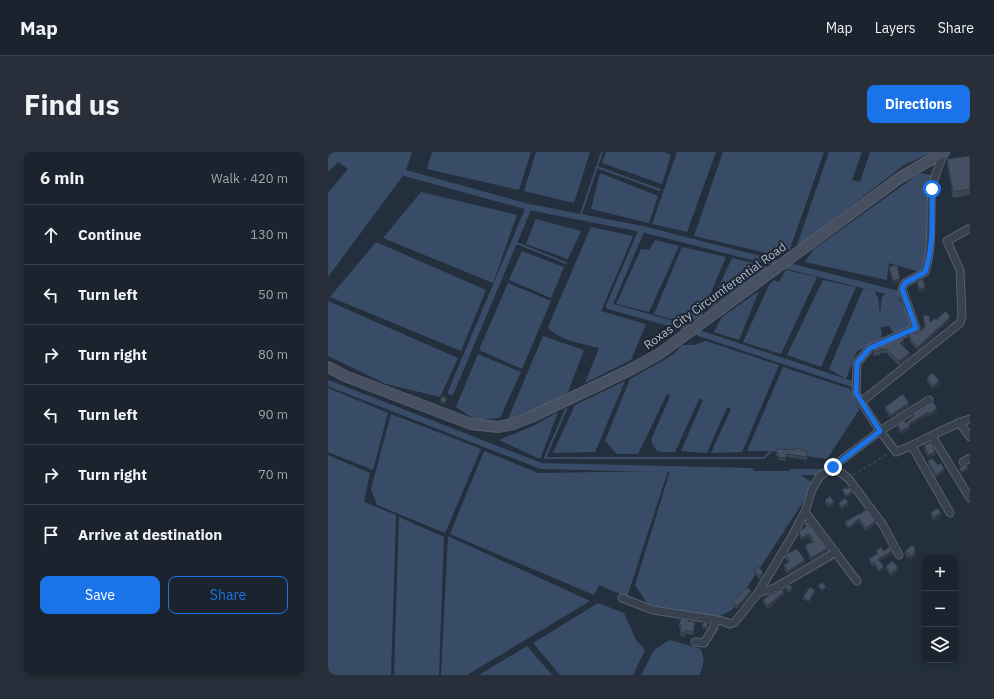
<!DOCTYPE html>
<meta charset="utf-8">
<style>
:root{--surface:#1b232e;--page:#282f3a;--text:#f1f3f6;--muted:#a0a4aa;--line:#39404a;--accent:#1a73e8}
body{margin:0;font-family:"IBM Plex Sans",sans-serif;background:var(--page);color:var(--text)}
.controls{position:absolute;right:12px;bottom:12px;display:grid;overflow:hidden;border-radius:8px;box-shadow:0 2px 10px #0003}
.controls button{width:36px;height:36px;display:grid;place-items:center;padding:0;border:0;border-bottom:1px solid var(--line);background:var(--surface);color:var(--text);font:20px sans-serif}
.stop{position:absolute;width:12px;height:12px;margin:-9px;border:3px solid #1a73e8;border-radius:50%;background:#fff}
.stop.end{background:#1a73e8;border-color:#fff;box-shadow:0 1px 4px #0008}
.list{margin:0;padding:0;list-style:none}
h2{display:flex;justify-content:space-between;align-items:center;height:52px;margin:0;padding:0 16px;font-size:17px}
h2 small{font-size:13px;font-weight:400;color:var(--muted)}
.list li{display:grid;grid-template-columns:26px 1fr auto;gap:12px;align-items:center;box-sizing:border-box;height:60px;padding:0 16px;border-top:1px solid var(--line)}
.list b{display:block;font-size:15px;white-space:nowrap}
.list em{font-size:13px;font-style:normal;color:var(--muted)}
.actions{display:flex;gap:8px;padding:12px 16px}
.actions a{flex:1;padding:9px 0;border:1px solid var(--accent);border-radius:8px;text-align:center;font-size:14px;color:var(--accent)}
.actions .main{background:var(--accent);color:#fff}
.icon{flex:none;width:22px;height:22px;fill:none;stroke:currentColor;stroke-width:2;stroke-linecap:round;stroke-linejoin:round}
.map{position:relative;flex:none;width:642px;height:523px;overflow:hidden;border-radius:8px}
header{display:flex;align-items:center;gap:24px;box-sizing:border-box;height:56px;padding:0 20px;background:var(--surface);border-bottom:1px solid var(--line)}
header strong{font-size:19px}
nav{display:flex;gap:22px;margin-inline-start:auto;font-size:14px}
.intro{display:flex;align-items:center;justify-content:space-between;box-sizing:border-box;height:96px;padding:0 24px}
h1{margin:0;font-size:28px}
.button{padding:10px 18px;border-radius:8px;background:var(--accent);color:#fff;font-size:14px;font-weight:700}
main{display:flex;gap:24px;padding:0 24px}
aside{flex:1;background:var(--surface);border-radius:8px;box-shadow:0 2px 10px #0003}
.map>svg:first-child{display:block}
.water{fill:#394c67}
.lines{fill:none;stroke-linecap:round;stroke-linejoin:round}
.stream{stroke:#394c67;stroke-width:2}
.canal{stroke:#394c67;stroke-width:6}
.minor-casing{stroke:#565f6c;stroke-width:9}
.secondary-casing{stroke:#565f6c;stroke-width:12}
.path{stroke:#44595c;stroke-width:1;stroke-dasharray:3 3;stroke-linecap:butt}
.minor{stroke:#38414e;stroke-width:7}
.secondary{stroke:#465061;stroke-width:10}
.wall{fill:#3b4654}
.shaded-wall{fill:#303945}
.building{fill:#455162;stroke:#303945}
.route{stroke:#1a73e8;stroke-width:5}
.labels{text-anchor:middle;stroke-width:4;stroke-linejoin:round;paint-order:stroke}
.street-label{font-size:12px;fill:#b4bcc9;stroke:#1d2633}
</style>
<header>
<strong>Map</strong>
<nav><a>Map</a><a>Layers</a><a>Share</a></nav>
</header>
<div class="intro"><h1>Find us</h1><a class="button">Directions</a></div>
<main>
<aside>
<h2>6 min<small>Walk · 420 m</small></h2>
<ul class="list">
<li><svg class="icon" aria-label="ahead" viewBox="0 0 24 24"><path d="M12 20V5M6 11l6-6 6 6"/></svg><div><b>Continue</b></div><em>130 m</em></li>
<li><svg class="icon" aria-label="left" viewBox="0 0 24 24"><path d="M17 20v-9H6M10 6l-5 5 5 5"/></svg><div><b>Turn left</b></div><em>50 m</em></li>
<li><svg class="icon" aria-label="right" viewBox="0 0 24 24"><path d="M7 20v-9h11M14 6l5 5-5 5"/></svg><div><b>Turn right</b></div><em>80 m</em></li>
<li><svg class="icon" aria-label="left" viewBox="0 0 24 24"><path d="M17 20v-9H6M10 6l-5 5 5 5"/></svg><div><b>Turn left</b></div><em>90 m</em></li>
<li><svg class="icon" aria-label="right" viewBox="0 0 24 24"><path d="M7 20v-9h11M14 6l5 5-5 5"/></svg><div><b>Turn right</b></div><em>70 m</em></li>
<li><svg class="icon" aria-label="arrive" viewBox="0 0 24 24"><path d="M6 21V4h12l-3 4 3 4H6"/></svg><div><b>Arrive at destination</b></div></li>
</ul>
<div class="actions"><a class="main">Save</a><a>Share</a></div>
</aside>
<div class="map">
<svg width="642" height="523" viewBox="0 0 642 523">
<rect width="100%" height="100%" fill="#242f3e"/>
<path class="water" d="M0,0H84L77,21L0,125V41L20,17L10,10L0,20Z
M104,0H203L191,38L99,17Z
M208,0H262L246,51L196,39Z
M278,0H336L343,3L334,32L274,11Z
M349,0H388L359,80L324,72Z
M395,0H496L462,97L452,104L366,84Z
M501,0H534L524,28L532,30L542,0H605L576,13L468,96Z
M272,21L330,44L321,71L263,57Z
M592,21L612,25L605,40L604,98L592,120L561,111L559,128L477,110L486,97Z
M93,40L189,63L165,131L55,86Z
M208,67L253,79L240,107L198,92Z
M263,75L305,84L273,159L318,172L303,208L257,231L271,196C256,192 229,188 220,175Z
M327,88L351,94L321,160L288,152L313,97L321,98Z
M48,90L158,138L133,199L2,145Z
M354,95L398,105L373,164L360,172L326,162Z
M194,99L236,115L223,146L181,128Z
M404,106L441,115L380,158Z
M458,118L489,125L453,202L415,190L441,133L446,128L451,130Z
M495,128L528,135L493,215L459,203Z
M180,131L223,149L194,217L151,198Z
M535,137L547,138L548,143L550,145L552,163L554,145L557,142L569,143L590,179L570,188L561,174L553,175L554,189L529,199L518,227L501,217Z
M431,139L411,188L386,180L394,165Z
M0,149L130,206L112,245L58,232L0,204Z
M215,184L256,198L240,240L197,264L180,267Z
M378,189L451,213L414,300L383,301L403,257L399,255L379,301L353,299L375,248L371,247L347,300C332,300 328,303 323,288L342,244L339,242L310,302H289L277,289L302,227L336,208L347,201L354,193H366Z
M150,202L193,220L172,266L147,268L128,255Z
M455,215L522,237L531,258L499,307L443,299H419Z
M297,229L267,300L225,301L247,253Z
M0,236L60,261L45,318L0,300Z
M230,260L212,307L171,288L205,274Z
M63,262L153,297L117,381L49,353L43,337Z
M156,299L210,321L340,319L299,445L271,433L266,443L122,382Z
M0,303L42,321L36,350L68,363L63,523H0Z
M342,319H470L472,323L487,332L404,458L390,465L323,457L307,433Z
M71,365L116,385L111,523H66Z
M120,384L262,449L139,523H113Z
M270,451L296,461L308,488L317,498L305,523H232L205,491Z
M342,488L373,497L376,509L372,523H313L326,498Z
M199,494L224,523H151Z"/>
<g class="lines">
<path class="stream" d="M269,15L332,38
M252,65L274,0
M186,90L238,111
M238,257L217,306H436L443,299"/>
<path class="canal" d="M77,21L201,55L314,77L448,111
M314,77L281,154L359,176
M460,114L578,144
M371,181L524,232
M0,231L213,314L423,319
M123,240L201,55
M464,320H494"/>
<defs>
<path id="minor" d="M642,76L619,89L632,118L634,164L632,171L533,250L552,279L568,300C593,291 616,275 642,267
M533,250L528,241L529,211L542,196L588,176L574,137L577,131L597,120C606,94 601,65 604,38C605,26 612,12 616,0
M631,270L642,285
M604,284L642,346
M584,294L622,361
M635,310L642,306
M505,315L520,326L555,373L571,403
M477,360L529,429
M430,441L447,436L508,400
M294,446L325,458L395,469L402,472L407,470L430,441L463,386L477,360L484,338L491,325L552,279L601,248
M367,490L376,491L386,475L387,468"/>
<path id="secondary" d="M0,215L17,224L143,272L170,275L185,272L203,265L302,218L331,202L573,25L616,0"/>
</defs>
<use href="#minor" class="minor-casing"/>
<use href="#secondary" class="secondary-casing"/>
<path class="path" d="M525,323L560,302"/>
<use href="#minor" class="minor"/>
<use href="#secondary" class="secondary"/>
</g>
<path class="wall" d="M642,4V43L625,46L619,13V7Z
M561,115L572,130L565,132L561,118Z
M589,129L597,138L591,140L589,132Z
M595,164L602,170L608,168H622L590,198L583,191L580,185V182H588L597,175Z
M576,192L575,193L582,205L571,213L558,201H552V203L545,204V196Z
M599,225L611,233L605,237L599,229Z
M119,248L117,252L112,251V249Z
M557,255H581L563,266L557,258Z
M609,260L601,265L600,263L582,274V277L573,282L569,274V271H578L584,265V261Z
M596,293L607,303L600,306L596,297Z
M449,297L479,302V308L458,305V309L450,308V304H448Z
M600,309L610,313L616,320L608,326L600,312Z
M497,348L506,353L501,356L497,351Z
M511,351L520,353L514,358L511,354Z
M603,360L613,364L606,369L603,364Z
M531,363L548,372L538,379L531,370L521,377L517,373V370Z
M476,371L500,399L483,409L477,396V393L484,390L481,385L473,388L471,383V380L477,375Z
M548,398L556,399L564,402L551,409L556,417L551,420L546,413L544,414L541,409V407L549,402L548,400Z
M577,399L588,401L587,402V404L583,407L581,404L580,406L577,402Z
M457,403L477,411L460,422L456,416V413L460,410L457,406Z
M558,414L570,419L563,424L558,417Z
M426,418L435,423L432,428L426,421Z
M457,436L464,437L462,441L457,438Z
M487,440L481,450L475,447V445Z
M423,442L409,457L405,453V450Z
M446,442L456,443L440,457L435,451V448Z
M361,469L367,473L365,483L357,482V485L352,484L353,476H351V473Z
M380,472L379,477L374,476V474Z"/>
<path class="shaded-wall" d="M572,127V130L565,132V129Z
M597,135V138L591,140V137Z
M622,165V168L590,198V195Z
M576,188V192L572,195V191Z
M582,201V205L571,213V209Z
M611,229V233L605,237V234Z
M581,251V255L563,266V263Z
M609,256V260L601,265V262Z
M600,260V263L582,274V277L573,282V279L581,272Z
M607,300V303L600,306V303Z
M640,316V317L633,322V320Z
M616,317V320L608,326V323Z
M525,339V341L518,346V344Z
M506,350V353L501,356V353Z
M520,350V353L514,358V355Z
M613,361V364L606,369V365Z
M531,367V370L521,377V375Z
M548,369V372L538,379V376Z
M481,382V385L473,388V386Z
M500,396V399L483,409V406Z
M588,398V401L587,402V404L583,407V404L586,399Z
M564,399V402L550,409V407Z
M477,408V411L460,422V419Z
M556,415V417L551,420V418Z
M570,416V419L563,424V421Z
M435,420V423L432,428V424Z
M498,435V436L494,440V438Z
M487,438V440L481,450V449Z
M423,439V442L409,457V454Z
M456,440V443L440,457V453Z"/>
<path class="building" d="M642,4V37L625,40L619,7Z
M569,113L572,127L565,129L561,115Z
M595,127L597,135L591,137L589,129Z
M618,159L622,165L590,195L583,188L580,182L586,179L588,182L597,175L595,164L601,163L602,170L607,166L608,168Z
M573,184L576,188L572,191L582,201L571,209L558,197H552V199L545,200V196Z
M605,221L611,229L605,234L599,225Z
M575,242L581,251L563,263L557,255Z
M114,244L119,246L117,251L112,249Z
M604,249L609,256L601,262L600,260L581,272L582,274L573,279L569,271L575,267L578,271L586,264L584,261Z
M604,290L607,300L600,303L596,293Z
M467,296L479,299V305L458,302V306L450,305V301H448L449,297L467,298Z
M604,306L610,313L613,311L616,317L608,323L600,309Z
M638,312L640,316L633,320L631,316Z
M518,335L519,337L522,335L525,339L518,344L514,338Z
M502,344L506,350L501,353L497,348Z
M517,346L520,350L514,355L511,351Z
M610,356L613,361L606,365L603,360Z
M539,357L548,369L538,376L531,367L521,375L517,370L530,362L531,363Z
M479,369L500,396L483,406L477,393L486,390L481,382L473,386L471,380L472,378L478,375L476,371Z
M584,393L588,398L586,399L587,401L583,404L581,401L580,402L577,399Z
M553,395L556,399L561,395L564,399L550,407L556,415L551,418L546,410L544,412L541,407L550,401L548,398Z
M469,397L477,408L460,419L456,413L462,409L457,403L458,402Z
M565,409L570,416L563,421L558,414Z
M430,414L435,420L432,424L426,418Z
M494,430L498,435L494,438L490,434Z
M460,432L464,435L462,439L457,436Z
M419,435L423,439L409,454L405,450Z
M482,435L487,438L481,449L475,445Z
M453,436L456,440L440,453L435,448L445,440L446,442Z
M353,464L361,466L360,469L367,470L365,480L357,478V481H352L353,473H351Z
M376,469L380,470L379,476L374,474Z"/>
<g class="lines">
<path class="route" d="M505,315L552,279L528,241L529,211L542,196L588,176L574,137L577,131L597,120C606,95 604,64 604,37"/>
</g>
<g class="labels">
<g class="street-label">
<text transform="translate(387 144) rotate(-36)" y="4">Roxas City Circumferential Road</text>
</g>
</g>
</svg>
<div class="controls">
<button>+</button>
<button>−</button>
<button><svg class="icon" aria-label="layers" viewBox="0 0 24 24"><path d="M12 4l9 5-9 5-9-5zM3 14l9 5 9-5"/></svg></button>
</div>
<div class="stop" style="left:604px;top:37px"></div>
<div class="stop end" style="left:505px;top:315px"></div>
</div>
</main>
